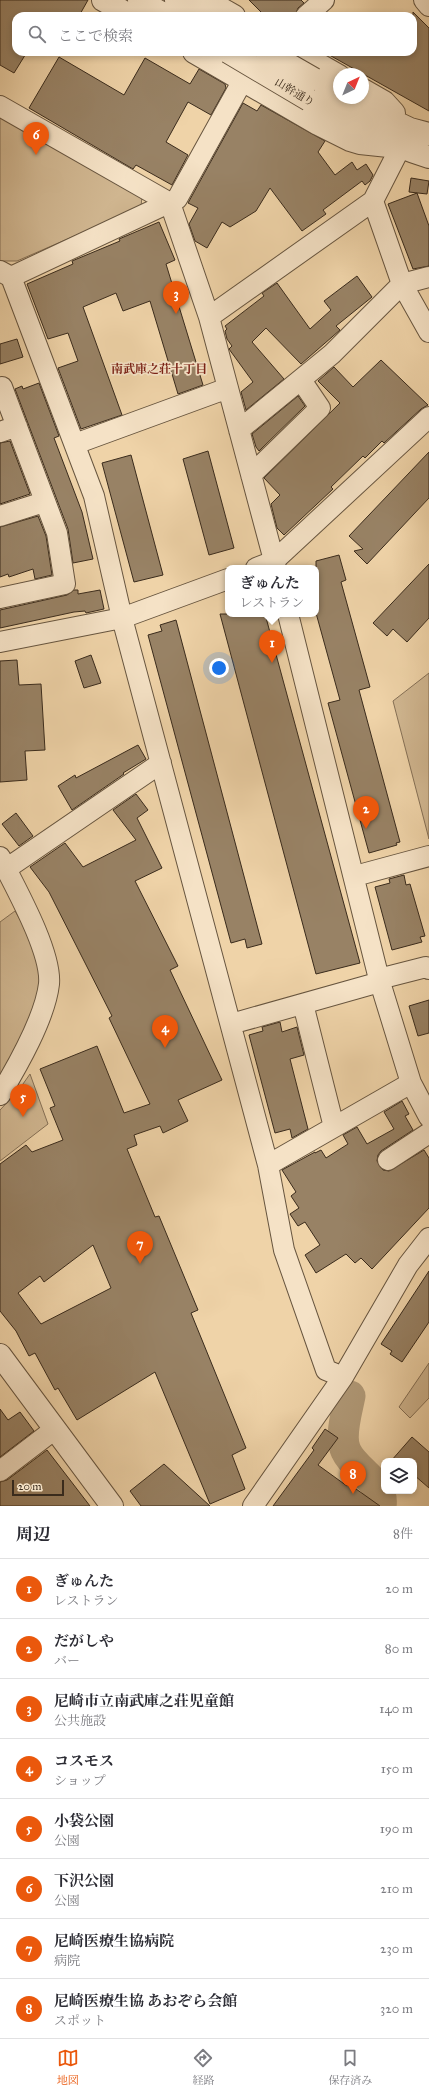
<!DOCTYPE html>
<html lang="ja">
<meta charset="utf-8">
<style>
:root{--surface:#fff;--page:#f2f2f3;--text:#2b2b33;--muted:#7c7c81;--line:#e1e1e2;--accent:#ea580c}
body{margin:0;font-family:"IM FELL Great Primer","Noto Serif JP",serif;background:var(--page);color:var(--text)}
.controls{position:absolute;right:12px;bottom:12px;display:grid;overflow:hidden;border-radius:8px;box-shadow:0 2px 6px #0003}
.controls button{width:36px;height:36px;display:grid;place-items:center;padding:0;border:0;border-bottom:1px solid var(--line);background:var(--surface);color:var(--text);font:20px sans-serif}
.compass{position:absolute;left:333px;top:68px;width:36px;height:36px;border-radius:50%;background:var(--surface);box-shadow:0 2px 6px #0003;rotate:43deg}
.scale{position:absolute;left:12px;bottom:10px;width:52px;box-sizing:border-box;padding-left:4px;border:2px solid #3a2b1c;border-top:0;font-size:11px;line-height:14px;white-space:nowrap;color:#3a2b1c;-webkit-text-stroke:3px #f5e2c6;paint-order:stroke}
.you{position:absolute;left:219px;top:668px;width:14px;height:14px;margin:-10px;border:3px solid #fff;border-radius:50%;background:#1a73e8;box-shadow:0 0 0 6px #1a73e833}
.badge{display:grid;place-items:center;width:26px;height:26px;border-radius:50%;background:var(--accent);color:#fff;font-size:13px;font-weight:700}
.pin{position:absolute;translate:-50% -33px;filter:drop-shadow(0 1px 2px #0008)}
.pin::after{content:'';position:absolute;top:21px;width:14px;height:12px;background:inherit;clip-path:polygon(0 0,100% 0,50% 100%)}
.popup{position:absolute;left:225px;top:565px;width:94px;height:52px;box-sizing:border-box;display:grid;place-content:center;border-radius:8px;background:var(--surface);filter:drop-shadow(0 1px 3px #0005);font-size:13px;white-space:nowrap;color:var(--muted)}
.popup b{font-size:15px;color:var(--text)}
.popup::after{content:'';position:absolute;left:50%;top:100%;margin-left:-8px;border:8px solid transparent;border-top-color:var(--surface)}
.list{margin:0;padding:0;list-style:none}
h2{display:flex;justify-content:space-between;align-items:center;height:52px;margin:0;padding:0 16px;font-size:17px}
h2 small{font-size:13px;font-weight:400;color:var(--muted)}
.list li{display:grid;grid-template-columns:26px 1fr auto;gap:12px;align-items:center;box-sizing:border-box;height:60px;padding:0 16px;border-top:1px solid var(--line)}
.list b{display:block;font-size:15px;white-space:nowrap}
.list p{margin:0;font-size:13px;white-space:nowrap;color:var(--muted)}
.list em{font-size:13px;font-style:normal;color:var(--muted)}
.icon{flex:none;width:22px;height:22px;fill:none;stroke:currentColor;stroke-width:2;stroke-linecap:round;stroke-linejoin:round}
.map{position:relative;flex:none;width:429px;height:1506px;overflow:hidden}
.search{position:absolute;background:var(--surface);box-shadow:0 2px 6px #0003;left:12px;right:12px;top:12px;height:44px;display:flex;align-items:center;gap:10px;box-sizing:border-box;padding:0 14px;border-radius:12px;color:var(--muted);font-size:15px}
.sheet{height:532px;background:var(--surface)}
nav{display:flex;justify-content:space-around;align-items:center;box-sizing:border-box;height:56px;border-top:1px solid var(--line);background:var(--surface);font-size:11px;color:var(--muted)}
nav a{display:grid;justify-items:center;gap:2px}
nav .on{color:var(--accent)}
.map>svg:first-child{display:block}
.green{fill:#d0b690;stroke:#857056}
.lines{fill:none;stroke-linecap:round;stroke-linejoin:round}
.river{stroke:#b19a78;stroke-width:31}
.building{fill:#988265;stroke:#3a2b1c;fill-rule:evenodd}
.minor-casing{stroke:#67553f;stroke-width:22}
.tertiary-casing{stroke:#67553f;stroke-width:24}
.minor{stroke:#f5e2c6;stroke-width:20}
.tertiary{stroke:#f5e2c6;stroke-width:22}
.tertiary-bridge-casing{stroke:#67553f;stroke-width:24;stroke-linecap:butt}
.tertiary-bridge{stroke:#f5e2c6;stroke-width:22}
.labels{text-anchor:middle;stroke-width:3.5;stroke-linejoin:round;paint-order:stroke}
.street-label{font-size:11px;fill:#3a2b1c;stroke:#f5e2c6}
.neighbourhood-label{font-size:12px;font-weight:bold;fill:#7a1f14;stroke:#f5e2c6}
</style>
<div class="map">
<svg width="429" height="1506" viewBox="0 0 429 1506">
<rect width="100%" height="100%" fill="#efd3a8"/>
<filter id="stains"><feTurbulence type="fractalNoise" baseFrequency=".005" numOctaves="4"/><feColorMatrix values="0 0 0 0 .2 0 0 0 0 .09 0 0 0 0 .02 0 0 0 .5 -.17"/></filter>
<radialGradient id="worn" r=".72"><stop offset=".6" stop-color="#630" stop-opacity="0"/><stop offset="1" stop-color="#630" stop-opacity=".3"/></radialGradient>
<path class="green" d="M0,115L142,196L141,207L17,261H0Z
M429,673V839L393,701Z
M15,911L33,942L42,964L41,991L32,1019L0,1075V922Z
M30,1074L48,1124L0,1161V1110L18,1091Z
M429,1363V1398L410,1418L399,1407Z"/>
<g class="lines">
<path class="river" d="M350,1396C347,1411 339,1437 346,1451C355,1471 385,1482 381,1506"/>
</g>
<path class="building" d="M0,0H88L79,16H16V52H27L14,73L0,65Z
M249,0H301L304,3L298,8L295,16H265Z
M413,12L429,28V111L324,52H413Z
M59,57L124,95L145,58L190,84L199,69L225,84L226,88L211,115L188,102L166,142L188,155L172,185L136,165L133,169L29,108Z
M243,103L257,111L261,105L325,141L318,152L335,175L352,162L357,170L366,164L373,175L370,181L365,185L362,181L323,210L326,214L302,231L270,188L256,211L230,227L222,222L207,248L195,241L189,224L198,208L188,203Z
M411,178L429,181L427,194L409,192Z
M417,193L429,226V266L413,269L388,204Z
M159,222L175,260L166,264L203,385L178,394L150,301L123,311L116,293L83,307L122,415L81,429L58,368L78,361L68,333L48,339L27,284L73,264L72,261L120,241L119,239Z
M357,276L372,297L336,326L340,330L301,364L266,328L252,342L284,379L246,410L241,392L253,382L229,349L232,346L227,339L225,331L227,329L225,326L264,296L262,293L277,283L310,329L331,310L324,301Z
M17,339L23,357L0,364V344Z
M381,360L428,405L421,409L384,443L382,441L365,458L363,456L331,487L333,489L284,535L277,528L271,504L280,495L264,478L340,403L318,381L334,367L353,387Z
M39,383L59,436L54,438L82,512L93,559L73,563L68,529L15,389L22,386L23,389Z
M298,396L305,406L259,451L256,447L252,434Z
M10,441L30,494L0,504V443Z
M208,451L234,548L209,555L183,459Z
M429,452V498L367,564L354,551L363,549L349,536Z
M131,455L163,575L134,582L102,463Z
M38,516L46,536L52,575L35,579L33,569L9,577L8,574L0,577V527Z
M339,555L346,580L341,582L370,687L359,690L400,842L396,843L397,845L369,853L328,703L340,700L316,613V561Z
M429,564V618L407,642L393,629L387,636L373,623Z
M74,590H78V594L100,590L104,609L86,613L85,611L74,612L0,628V610L67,595Z
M220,614H265L360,963L316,974Z
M176,620L262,944L247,948L245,939L231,943L148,635L162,631L160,625Z
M91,655L101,683L84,688L75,661Z
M17,660L19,685L41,684L45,750L25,751L27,780L0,782V661Z
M138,745L146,759L123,773L124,774L72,810L58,786L75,775L76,778Z
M136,794L148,810L137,818L162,868L135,881L178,966L170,970L222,1080L178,1100L188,1121L163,1133L160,1126L134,1135L137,1145L127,1149L155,1217L159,1216L198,1310L191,1313L246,1448L232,1455L245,1489L210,1504L155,1372L77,1420L58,1388L55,1390L35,1353L29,1356L16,1331L0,1311V1164L26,1145L32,1152L63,1140L50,1108L55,1106L40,1069L97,1046L124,1113L150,1104L109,1018L112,1016L49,892L30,867L65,843L83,867L136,840L113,810ZM93,1245L111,1288L41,1324L18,1293L40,1276L44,1282Z
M16,813L33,836L19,846L2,824Z
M404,875L406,885L410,884L425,936L420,937L422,942L392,950L375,887L390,883L389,879Z
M429,1000V1033L418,1036L409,1006Z
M280,1022L282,1032L297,1027L304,1055L290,1059L308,1129L292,1138L290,1129L275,1133L249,1035L263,1031L262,1027Z
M402,1101L409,1114L405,1116L413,1130L381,1151L378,1155L377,1161L383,1170L389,1171L424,1150L429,1158V1208L372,1269L361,1258L355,1263L346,1254L316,1273L305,1255L320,1245L305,1222L298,1226L290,1214L299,1208L291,1196L296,1192L282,1170L315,1152V1153L321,1150L326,1158L348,1144L343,1135L357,1127L367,1144L394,1129L384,1112Z
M429,1271V1322L402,1362L390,1354L392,1351L381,1344Z
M0,1409L8,1420L20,1412L34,1431L0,1457Z
M325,1429L338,1438L318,1465L347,1486L349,1484L380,1506H273L314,1450L312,1448Z
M412,1437L429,1452V1488L414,1475V1461H391Z
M47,1450L90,1506H0V1482L7,1480Z
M164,1464L210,1506H141L130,1491Z"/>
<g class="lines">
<defs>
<path id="minor" d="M424,0L429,6
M306,16L324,0
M0,106L170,203L209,317L276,568
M373,201L402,284L429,332
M0,271L11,277L94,496L122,618L268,1165L284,1250L326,1370L343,1377
M11,277L177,199L243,80L253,69
M209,317L373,201L400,148
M0,388L2,387L57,533L65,584L0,598
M239,430L332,354L402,284L429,277
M0,432L17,426
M75,444L228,388
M251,475L320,408L301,380
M0,516L44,502
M256,568L274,561L429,417
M288,614L379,979L411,1083L429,1117
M0,642L122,618L228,579
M0,857C15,887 52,952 49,984C45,1018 18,1065 0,1095
M6,869L161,763
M355,876L429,856
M379,979L426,967L429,969
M303,1004L334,1127
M231,1024L380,982
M388,1160L429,1133
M268,1165L411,1083
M0,1471L55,1429
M253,1506L343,1377L408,1265L429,1238"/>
<path id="tertiary" d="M103,0L131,16
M139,0L167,16
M176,0L204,16
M206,0L234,16
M194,52L318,124L350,140L360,143L398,147
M297,52L339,76
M314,79L339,94
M363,90L384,102L394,113
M345,98L410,129L429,134
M309,100C348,123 386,144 429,157
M0,1355L112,1506"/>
</defs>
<use href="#minor" class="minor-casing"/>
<use href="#tertiary" class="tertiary-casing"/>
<use href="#minor" class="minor"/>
<use href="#tertiary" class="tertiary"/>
<defs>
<path id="tertiary-bridge" d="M228,52L309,100
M267,52L314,79"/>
</defs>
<use href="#tertiary-bridge" class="tertiary-bridge-casing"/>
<use href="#tertiary-bridge" class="tertiary-bridge"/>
</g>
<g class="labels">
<g class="street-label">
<text transform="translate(295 92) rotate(31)" y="4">山幹通り</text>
</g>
<g class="neighbourhood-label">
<text x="159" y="373">南武庫之荘十丁目</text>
</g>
</g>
<rect width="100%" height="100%" filter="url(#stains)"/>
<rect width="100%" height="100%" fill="url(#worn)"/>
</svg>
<div class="controls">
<button><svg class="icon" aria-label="layers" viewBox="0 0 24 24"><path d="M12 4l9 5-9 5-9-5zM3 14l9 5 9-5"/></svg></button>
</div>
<svg class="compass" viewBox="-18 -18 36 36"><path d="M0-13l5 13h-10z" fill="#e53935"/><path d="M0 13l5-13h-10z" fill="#7c7c81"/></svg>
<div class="scale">20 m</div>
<div class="you"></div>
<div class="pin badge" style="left:272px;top:663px">1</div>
<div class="popup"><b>ぎゅんた</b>レストラン</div>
<div class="pin badge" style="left:366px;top:829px">2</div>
<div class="pin badge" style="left:176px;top:314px">3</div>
<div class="pin badge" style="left:165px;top:1048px">4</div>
<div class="pin badge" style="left:23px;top:1117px">5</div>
<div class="pin badge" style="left:36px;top:155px">6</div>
<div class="pin badge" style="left:140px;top:1264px">7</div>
<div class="pin badge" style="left:353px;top:1494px">8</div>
<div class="search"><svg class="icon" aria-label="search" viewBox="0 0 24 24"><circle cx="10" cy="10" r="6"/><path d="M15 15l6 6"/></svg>ここで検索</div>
</div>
<section class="sheet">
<h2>周辺<small>8件</small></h2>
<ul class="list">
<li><span class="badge">1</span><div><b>ぎゅんた</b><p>レストラン</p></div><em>20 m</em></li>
<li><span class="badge">2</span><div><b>だがしや</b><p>バー</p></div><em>80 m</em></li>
<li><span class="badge">3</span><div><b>尼崎市立南武庫之荘児童館</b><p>公共施設</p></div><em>140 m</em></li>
<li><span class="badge">4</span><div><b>コスモス</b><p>ショップ</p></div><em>150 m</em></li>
<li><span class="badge">5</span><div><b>小袋公園</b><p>公園</p></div><em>190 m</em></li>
<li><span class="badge">6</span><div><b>下沢公園</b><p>公園</p></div><em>210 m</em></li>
<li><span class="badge">7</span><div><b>尼崎医療生協病院</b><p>病院</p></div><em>230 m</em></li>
<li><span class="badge">8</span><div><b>尼崎医療生協 あおぞら会館</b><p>スポット</p></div><em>320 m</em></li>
</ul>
</section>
<nav>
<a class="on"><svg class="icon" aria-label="map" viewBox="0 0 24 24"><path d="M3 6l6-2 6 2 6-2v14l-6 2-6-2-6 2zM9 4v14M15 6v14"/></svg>地図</a>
<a><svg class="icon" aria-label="directions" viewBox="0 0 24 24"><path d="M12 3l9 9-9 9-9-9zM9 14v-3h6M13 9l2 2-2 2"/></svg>経路</a>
<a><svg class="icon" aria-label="saved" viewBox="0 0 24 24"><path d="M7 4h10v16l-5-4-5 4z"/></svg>保存済み</a>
</nav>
